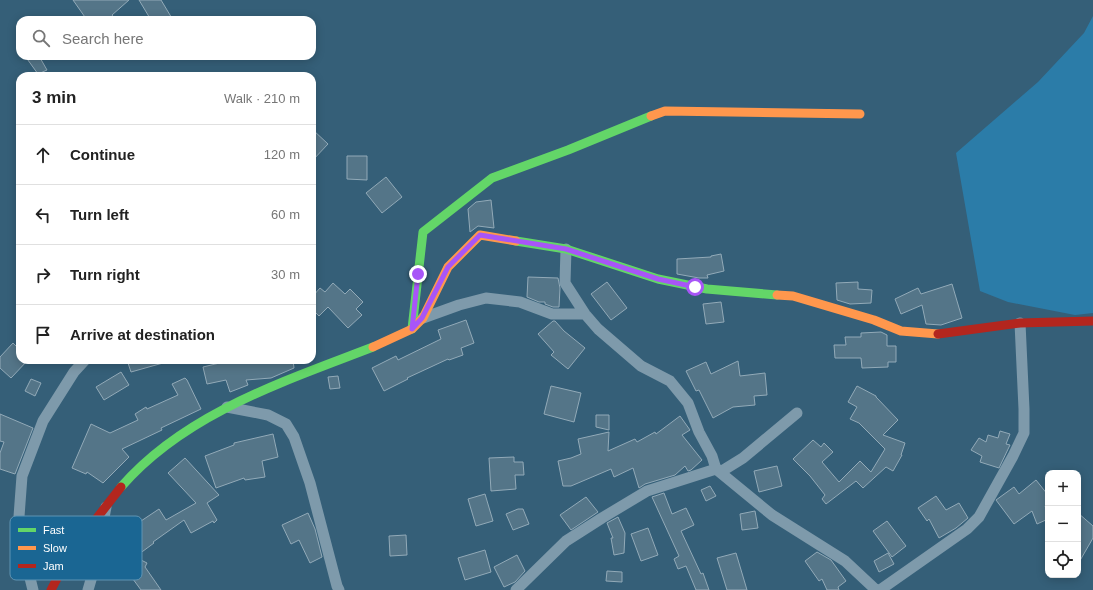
<!DOCTYPE html>
<meta charset="utf-8">
<style>
:root{--surface:#fff;--page:#f2f2f2;--text:#222;--muted:#767676;--line:#e0e0e0}
body{margin:0;font-family:Arial,sans-serif;background:var(--page);color:var(--text)}
.controls{position:absolute;right:12px;bottom:12px;display:grid;overflow:hidden;border-radius:8px;box-shadow:0 2px 10px #0003}
.controls button{width:36px;height:36px;display:grid;place-items:center;padding:0;border:0;border-bottom:1px solid var(--line);background:var(--surface);color:var(--text);font:20px sans-serif}
.stop{position:absolute;width:12px;height:12px;margin:-9px;border:3px solid #a855f7;border-radius:50%;background:#fff}
.stop.end{background:#a855f7;border-color:#fff;box-shadow:0 1px 4px #0008}
.list{margin:0;padding:0;list-style:none}
h2{display:flex;justify-content:space-between;align-items:center;height:52px;margin:0;padding:0 16px;font-size:17px}
h2 small{font-size:13px;font-weight:400;color:var(--muted)}
.list li{display:grid;grid-template-columns:26px 1fr auto;gap:12px;align-items:center;box-sizing:border-box;height:60px;padding:0 16px;border-top:1px solid var(--line)}
.list b{display:block;font-size:15px;white-space:nowrap}
.list em{font-size:13px;font-style:normal;color:var(--muted)}
.icon{flex:none;width:22px;height:22px;fill:none;stroke:currentColor;stroke-width:2;stroke-linecap:round;stroke-linejoin:round}
.map{position:relative;flex:none;width:1093px;height:590px;overflow:hidden}
.search{position:absolute;background:var(--surface);box-shadow:0 2px 10px #0003;left:16px;top:16px;width:300px;height:44px;display:flex;align-items:center;gap:10px;box-sizing:border-box;padding:0 14px;border-radius:12px;color:var(--muted);font-size:15px}
.panel{position:absolute;background:var(--surface);box-shadow:0 2px 10px #0003;left:16px;top:72px;width:300px;height:292px;border-radius:12px}
.map>svg:first-child{display:block}
.green{fill:#2b7ca8}
.building{fill:#547588;stroke:#92aab8}
.lines{fill:none;stroke-linecap:round;stroke-linejoin:round}
.street{stroke:#7e9aab;stroke-width:11}
.fast{stroke:#63d668;stroke-width:9}
.slow{stroke:#ff974d;stroke-width:9}
.jam{stroke:#b3261e;stroke-width:9}
.route{stroke:#a855f7;stroke-width:5}
.key{fill:#1a6693;stroke:#5f94b3;stroke-width:1}
.key-label{font-size:11px;fill:#fff}
</style>
<div class="map">
<svg width="1093" height="590" viewBox="0 0 1093 590">
<rect width="100%" height="100%" fill="#355f78"/>
<path class="green" d="M1093,16V313L1075,315L1008,302L980,291L956,153L1038,82L1084,33Z"/>
<path class="building" d="M73,0H129L112,15L116,20H87Z
M139,0H161L173,20H151Z
M25,56H39L47,70L38,74Z
M312,129L328,144L312,161Z
M347,156H367V180L347,179Z
M386,177L402,197L382,213L366,193Z
M491,200L494,228L478,226L470,232L468,209L476,202Z
M721,254L724,271L707,275L708,278H699L677,274V259L711,257V256Z
M528,277L558,278L560,288L559,307H553L545,304V302H539L527,297Z
M607,282L627,308L611,320L591,294Z
M858,282V289L872,290L871,303L850,304L837,300L836,283Z
M333,283L345,294L350,289L363,302L356,309L362,315L348,328L328,307L319,316L312,309V297L320,288L325,292Z
M952,284L962,318L941,325L926,324L922,305L901,314L895,299L918,288L921,294Z
M721,302L724,322L706,324L703,304Z
M466,320L474,343L461,348L463,355L449,360L448,359L407,378L408,379L384,391L372,368L396,356L398,360L441,339L438,330Z
M553,321H555L564,331L585,348L568,369L551,355L554,352L538,334Z
M881,332L887,335V346H896V362H888V367L862,368L861,358H835L834,345H846L845,337H861V333Z
M13,343L20,350V360H28L11,378L0,368V357Z
M127,360H163V363L131,372Z
M232,360H239L240,363L264,360H293L294,368L271,378L246,380L248,385L230,392L226,380L207,384L203,367Z
M738,361L740,376L765,373L767,395L754,396L755,405L733,407L713,418L699,390L696,391L686,371L706,362L711,374Z
M121,372L129,385L104,400L96,387Z
M338,376L340,388L330,389L328,377Z
M185,378L187,380L201,409L161,428L162,430L122,449L129,457L103,483L87,472L86,474L72,468L91,424L110,433L138,420L135,414L146,407L147,409L178,395L172,384Z
M31,379L41,383L35,396L25,391Z
M551,386L581,393L574,422L544,414Z
M857,386L876,396V397L898,420L883,435L905,443L901,455H902L893,471L886,467L863,488L856,481L826,504L822,499L825,495L810,476L793,459L813,440L821,447L824,443L833,452L822,462L839,482L860,461L871,472L885,449L859,423L850,419L857,407L848,402Z
M0,414L33,428L15,474L0,469V453L4,442L0,441Z
M596,415H609V430L596,427Z
M680,416L690,430L682,435L702,460L691,470L688,471L685,466L675,475L645,484L639,488L633,468L614,477L611,469L571,486H563L558,461L571,458L581,454L578,439L609,432L608,451L635,439L637,442L655,432L656,434Z
M1000,431L1010,434L1006,444L1010,445L999,468L980,462L982,456L971,450L979,438L986,442L988,435L998,438Z
M273,434L278,457L262,461L265,477L245,480L244,478L216,488L205,456L234,445V443Z
M514,457V462H523L524,475H515L516,489L491,491L489,458Z
M185,458L219,495L207,503L217,520L214,523L213,521L191,533L184,520L153,542L154,543L135,557L147,563L145,567L161,590H141L130,575L108,563L125,533L138,523L159,509L166,520L196,503L168,473Z
M777,466L782,486L759,492L754,471Z
M1036,480L1048,495V504L1045,506L1048,513V519L1037,524L1032,511L1014,524L996,500L1014,487L1019,494Z
M710,486L716,496L706,501L701,490Z
M664,493L672,514L686,508L694,525L681,531L701,574L703,573L709,590H696L686,566L678,569L674,559L679,556L652,497Z
M485,494L493,521L476,526L468,499Z
M936,496L946,510L959,503L968,518L956,528L939,538L929,519L927,521L918,508Z
M586,497L598,512L571,530L560,515Z
M518,509H523L529,524L513,530L506,514Z
M755,511L758,528L742,530L740,514Z
M308,513L315,529L322,557L310,563L299,540L291,544L282,525Z
M1078,513L1093,526V538L1078,564Z
M618,517L625,533L624,553L614,555L611,538H613L607,523Z
M887,521L906,546L892,557L873,531Z
M648,528L658,555L641,561L631,534Z
M406,535L407,555L390,556L389,536Z
M485,550L491,572L465,580L458,558Z
M817,552L831,560L846,581L838,587L839,590H827L822,579L819,581L805,561Z
M736,553L747,590H727L717,558Z
M888,553L894,564L879,572L874,561Z
M517,555L525,571L515,582L504,587L494,567Z
M607,571L622,572V582L606,581Z"/>
<g class="lines">
<path class="street" d="M566,249L565,283L585,314L598,329L641,366L670,381L688,403L699,432L712,456L716,469L772,515L845,561L876,590
M423,318L459,305L486,298L520,302L552,314H585
M227,407L268,415L286,424L294,437L310,483L337,586L339,590
M33,590L18,530L22,476L43,421L74,372L85,360
M88,590L95,566L106,507
M516,590L566,541L602,518L647,491L716,469L722,471L743,458L797,413
M880,590L967,529L979,517L1013,456L1024,433V409L1020,323"/>
<path class="fast" d="M516,241L566,249L658,279L707,289L777,295
M412,329L423,232L492,178L568,150L651,116
M121,487C185,413 285,381 373,347"/>
<path class="slow" d="M651,116L665,111L860,114
M777,295L793,296L874,320L901,331L938,334
M373,347L412,329L423,318L448,267L480,235L516,241"/>
<path class="jam" d="M938,334L1020,323L1093,321
M51,590L72,550L121,487"/>
</g>
<g class="lines">
<path class="route" d="M418,274L412,329L422,318L448,267L480,235L566,249L658,279L695,287"/>
</g>
<rect x="10" y="516" width="132" height="64" rx="6" class="key"/>
<rect x="18" y="528" width="18" height="4" fill="#63d668"/>
<rect x="18" y="546" width="18" height="4" fill="#ff974d"/>
<rect x="18" y="564" width="18" height="4" fill="#b3261e"/>
<g class="key-label">
<text x="43" y="534">Fast</text>
<text x="43" y="552">Slow</text>
<text x="43" y="570">Jam</text>
</g>
</svg>
<div class="controls">
<button>+</button>
<button>−</button>
<button><svg class="icon" aria-label="locate" viewBox="0 0 24 24"><circle cx="12" cy="12" r="6"/><path d="M12 2v4M12 18v4M2 12h4M18 12h4"/></svg></button>
</div>
<div class="stop" style="left:695px;top:287px"></div>
<div class="stop end" style="left:418px;top:274px"></div>
<div class="search"><svg class="icon" aria-label="search" viewBox="0 0 24 24"><circle cx="10" cy="10" r="6"/><path d="M15 15l6 6"/></svg>Search here</div>
<section class="panel">
<h2>3 min<small>Walk · 210 m</small></h2>
<ul class="list">
<li><svg class="icon" aria-label="ahead" viewBox="0 0 24 24"><path d="M12 20V5M6 11l6-6 6 6"/></svg><div><b>Continue</b></div><em>120 m</em></li>
<li><svg class="icon" aria-label="left" viewBox="0 0 24 24"><path d="M17 20v-9H6M10 6l-5 5 5 5"/></svg><div><b>Turn left</b></div><em>60 m</em></li>
<li><svg class="icon" aria-label="right" viewBox="0 0 24 24"><path d="M7 20v-9h11M14 6l5 5-5 5"/></svg><div><b>Turn right</b></div><em>30 m</em></li>
<li><svg class="icon" aria-label="arrive" viewBox="0 0 24 24"><path d="M6 21V4h12l-3 4 3 4H6"/></svg><div><b>Arrive at destination</b></div></li>
</ul>
</section>
</div>
